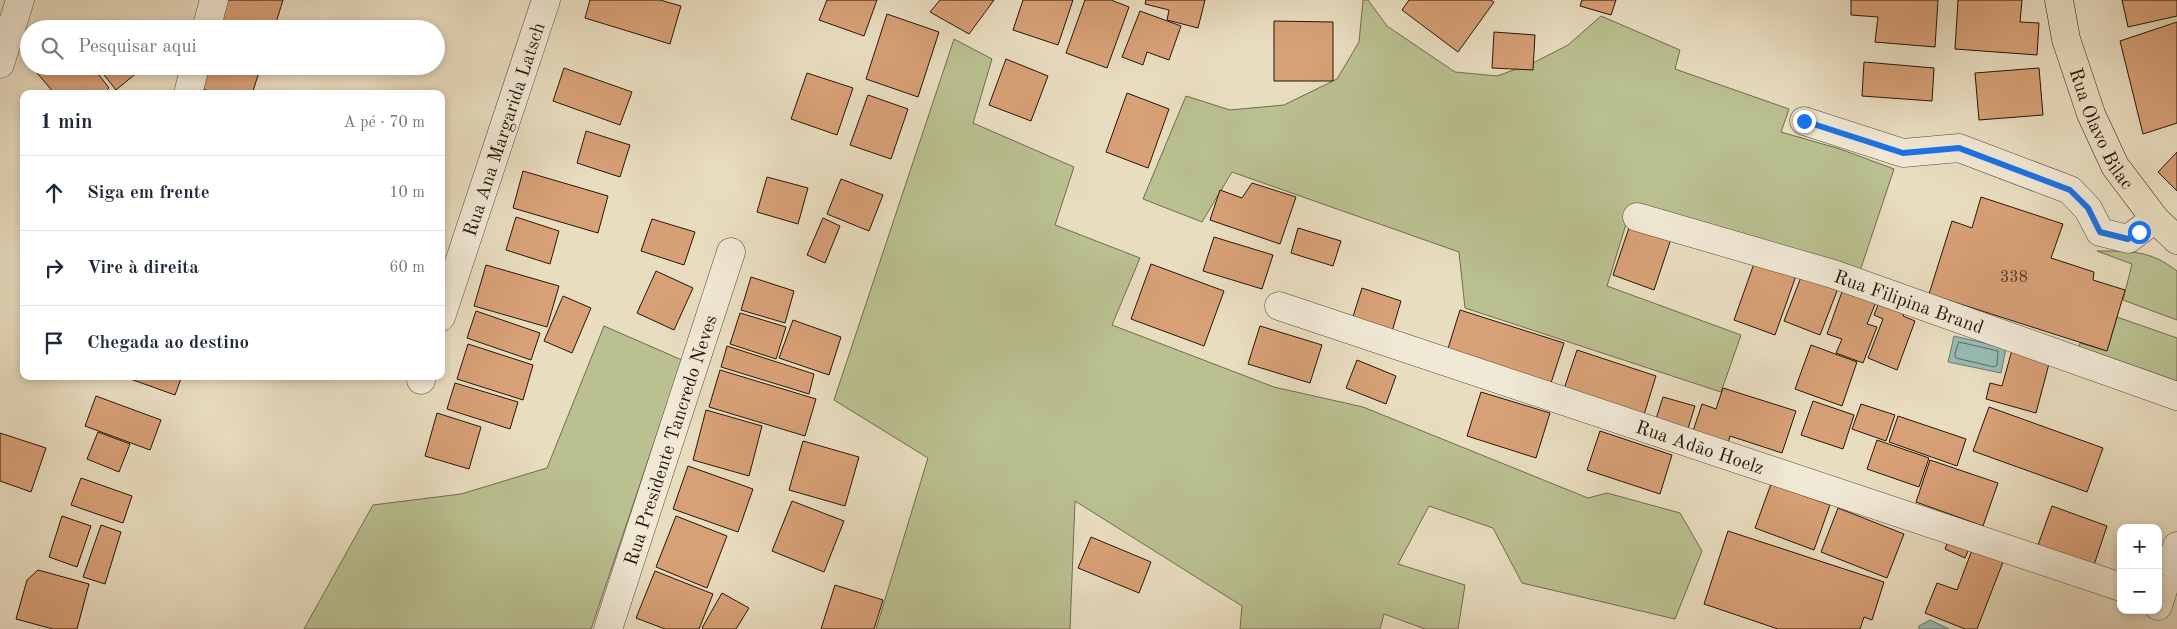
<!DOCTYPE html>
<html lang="pt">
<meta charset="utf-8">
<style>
:root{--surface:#fff;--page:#f6f6f7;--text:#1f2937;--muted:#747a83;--line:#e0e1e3}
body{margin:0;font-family:"Old Standard TT",serif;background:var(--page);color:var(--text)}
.controls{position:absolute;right:15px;bottom:15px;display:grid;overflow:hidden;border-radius:10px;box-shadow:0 2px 8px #0003}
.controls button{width:45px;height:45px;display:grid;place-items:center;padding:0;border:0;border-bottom:1px solid var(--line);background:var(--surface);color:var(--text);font:25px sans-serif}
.stop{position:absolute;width:15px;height:15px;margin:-11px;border:4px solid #1a73e8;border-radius:50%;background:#fff}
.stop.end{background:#1a73e8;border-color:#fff;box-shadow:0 1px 5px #0008}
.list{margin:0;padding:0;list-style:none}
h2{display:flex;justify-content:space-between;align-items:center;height:65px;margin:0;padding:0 20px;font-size:21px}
h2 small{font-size:16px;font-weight:400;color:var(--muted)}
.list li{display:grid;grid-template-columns:32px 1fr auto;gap:15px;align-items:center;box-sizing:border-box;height:75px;padding:0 20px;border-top:1px solid var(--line)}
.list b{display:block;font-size:19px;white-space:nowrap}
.list em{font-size:16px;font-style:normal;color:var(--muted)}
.icon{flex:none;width:28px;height:28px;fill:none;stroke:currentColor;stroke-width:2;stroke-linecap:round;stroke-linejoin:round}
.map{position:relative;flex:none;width:2177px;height:629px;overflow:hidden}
.search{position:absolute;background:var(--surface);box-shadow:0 2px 8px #0003;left:20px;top:20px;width:425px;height:55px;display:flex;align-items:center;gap:12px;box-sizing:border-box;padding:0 18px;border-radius:28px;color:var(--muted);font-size:19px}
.panel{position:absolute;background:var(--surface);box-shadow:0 2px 8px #0003;left:20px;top:90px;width:425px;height:290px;border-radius:10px}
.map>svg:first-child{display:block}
.green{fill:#bac090;stroke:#706c4c}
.water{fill:#97bbb5;stroke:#69796f}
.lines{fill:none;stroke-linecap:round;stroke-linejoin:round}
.shore{stroke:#5e695e;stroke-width:1}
.building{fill:#d8a077;stroke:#251707}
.minor-casing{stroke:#564835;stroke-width:29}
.major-casing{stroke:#251707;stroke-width:29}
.minor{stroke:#f1e9d6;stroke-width:28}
.major{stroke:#e9ddc0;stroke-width:28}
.route{stroke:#1a73e8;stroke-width:6}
.labels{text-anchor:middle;stroke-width:5;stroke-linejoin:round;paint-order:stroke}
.number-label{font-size:16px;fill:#523923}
.street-label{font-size:19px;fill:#251707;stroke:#f1e9d6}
</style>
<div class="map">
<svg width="2177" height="629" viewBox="0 0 2177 629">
<rect width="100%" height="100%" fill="#e9ddc0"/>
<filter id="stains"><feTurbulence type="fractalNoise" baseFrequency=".004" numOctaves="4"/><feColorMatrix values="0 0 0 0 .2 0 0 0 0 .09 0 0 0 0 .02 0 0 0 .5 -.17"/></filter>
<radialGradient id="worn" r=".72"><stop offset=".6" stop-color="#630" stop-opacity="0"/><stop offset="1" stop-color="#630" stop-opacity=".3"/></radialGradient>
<path class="green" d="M1363,0H1368L1387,26L1455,72L1497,76L1533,63L1568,45L1601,16L1680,50L1675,69L1789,109L1781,132L1840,149L1894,169L1859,274L1630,211L1607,286L1741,335L1721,392L1465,308L1459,252L1232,172L1202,222L1143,199L1186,96L1230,110L1284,105L1337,79L1359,42Z
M954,39L992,59L973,123L1074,167L1055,225L1140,258L1112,325L1274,387L1363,407L1588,498L1607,493L1680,513L1702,551L1675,619L1522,583L1493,528L1429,506L1398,564L1465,585L1458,629H1425L1384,614L1380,629H1240L1242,606L1075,501L1070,629H876L928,458L834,400Z
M2097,251C2130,251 2150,250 2177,271V320L2123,300L2132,264Z
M2117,317L2177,338V392L2076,357L2080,343L2107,351Z
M604,326L682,360L591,629H304L373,505L461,494L547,468Z"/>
<path class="water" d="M1954,336L2006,348L2001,373L1948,362Z
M1930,620L1949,629H1919V626Z"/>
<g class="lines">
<path class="shore" d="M1959,342L1998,351L1997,365L1994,367L1956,358L1955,355Z"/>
</g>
<path class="building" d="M226,0H283L274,29H216Z
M590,0H660L681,6L670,44L585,18Z
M827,0H877L864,36L819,20Z
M940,0H994L969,34L930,12Z
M1023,0H1073L1058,45L1013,30Z
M1085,0H1111L1129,7L1107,68L1066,53Z
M1146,0H1205L1198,28L1167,20L1169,10L1145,4Z
M1409,0H1491L1494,2L1458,52L1402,10Z
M1582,0H1616L1611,15L1580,6Z
M1851,0H1938L1935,47L1875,42L1878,17L1851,15Z
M1958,0H2022L2020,22L2039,23L2037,55L1955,49Z
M2122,0H2177V16L2128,27Z
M1140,11L1181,26L1169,60L1147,52L1143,65L1122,57Z
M887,14L939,32L918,97L866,79Z
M1274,21L1333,22V81H1274Z
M121,22L126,29H112Z
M2177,22V123L2143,134L2120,41Z
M1494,32L1535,35L1533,70L1492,68Z
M1006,59L1048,76L1031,121L989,105Z
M1864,62L1934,68L1932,101L1862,96Z
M31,66H92L109,88L103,94H55Z
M97,66H145L116,90Z
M204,66H261L252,94H218L196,87Z
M564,68L632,92L620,125L553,101Z
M2039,68L2043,115L1979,120L1975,73Z
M807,73L853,88L837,135L791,119Z
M1127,93L1169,109L1148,168L1106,152Z
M868,95L908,109L891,159L850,145Z
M586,131L630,145L620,177L577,163Z
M2177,152V191L2158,172Z
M523,171L608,196L598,233L513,208Z
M767,177L808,188L798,224L757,212Z
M841,179L883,195L869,231L827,214Z
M1252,183L1296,197L1280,244L1210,220L1220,190L1242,198Z
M1981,197L2063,224L2051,258L2094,272L2093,280L2125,290L2107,351L1929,294L1952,221L1972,228Z
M516,217L559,231L550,264L506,250Z
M823,218L840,226L825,263L807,255Z
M652,219L695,232L684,265L641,251Z
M1632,219L1673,233L1654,290L1613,275Z
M1298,228L1341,241L1333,266L1291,253Z
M1214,237L1273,255L1262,289L1203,271Z
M1756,258L1797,273L1775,335L1734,320Z
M1151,264L1224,291L1204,346L1131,319Z
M486,265L559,286L547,327L474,306Z
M656,271L693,288L674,330L637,313Z
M1803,272L1839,286L1820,335L1784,321Z
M751,277L794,291L785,323L741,310Z
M1362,288L1401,301L1391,335L1351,323Z
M1843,289L1876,302L1867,324L1877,327L1863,363L1836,353L1842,339L1827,334Z
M563,296L591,308L572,353L544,341Z
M1880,300L1905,309L1903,316L1915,321L1897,370L1868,358L1883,319L1874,315Z
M1460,310L1564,343L1549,389L1446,355Z
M476,311L540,333L531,360L467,338Z
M740,313L786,327L776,359L730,344Z
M793,320L841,337L829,375L779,358Z
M1260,326L1322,345L1310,383L1248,364Z
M468,344L533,365L523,400L457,379Z
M1811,345L1857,362L1842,406L1795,389Z
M727,346L814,374L809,394L721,367Z
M1577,350L1656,376L1643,418L1563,392Z
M2012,350L2050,360L2036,413L1986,399L1990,383L2002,386Z
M1357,360L1396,376L1386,404L1346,388Z
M720,370L816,399L805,436L709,407Z
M122,376H182L175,395Z
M455,383L518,402L510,429L447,409Z
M1723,388L1796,411L1782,453L1730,436L1727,446L1692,434L1702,404L1716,409Z
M1481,392L1550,413L1536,458L1467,436Z
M96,396L161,420L150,450L85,426Z
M1663,397L1695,406L1686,435L1654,425Z
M1813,401L1854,415L1843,449L1801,435Z
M1861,404L1895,415L1886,441L1852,429Z
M1989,407L2103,448L2087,492L1973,451Z
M706,410L762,426L749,476L693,460Z
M437,413L481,427L469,469L425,456Z
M1898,416L1966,439L1957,466L1889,442Z
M1600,431L1672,455L1660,494L1587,470Z
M98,432L130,444L119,472L87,459Z
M0,433L46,448L31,492L0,481Z
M1877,440L1929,458L1919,487L1867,469Z
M803,441L859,457L845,506L789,490Z
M1930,460L1998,483L1983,526L1916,502Z
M688,466L753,489L738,532L673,509Z
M81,478L132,496L123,523L71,505Z
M1771,484L1830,505L1814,550L1755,528Z
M792,501L844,521L824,572L772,551Z
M2052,506L2107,526L2094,565L2038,545Z
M1838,508L1904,534L1887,578L1821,552Z
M62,516L91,526L77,567L49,557Z
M676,516L727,536L707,588L656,567Z
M101,525L121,532L105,584L83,577Z
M1728,531L1884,582L1872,620L1864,617L1860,629H1778L1704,604Z
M1950,536L1971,544L1965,558L1945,549Z
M1091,537L1151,562L1139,593L1078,568Z
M1972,550L2003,562L1977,629H1965L1925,613L1937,583L1957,590Z
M38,570L89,584L77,629H53L16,619L27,580Z
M655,571L713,594L699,629H665L636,618Z
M835,585L883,600L874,629H821Z
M722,593L749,608L736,629H703L702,628Z"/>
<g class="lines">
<defs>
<g id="minor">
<path d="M206,29L214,0"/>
<path d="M0,64L20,0"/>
<path d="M188,94L195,66"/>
<path d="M1804,121L1903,153L1959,148L2070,190L2088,209L2100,232L2128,239L2155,219"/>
<path id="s1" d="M1637,217L1833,274L2177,396"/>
<path id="s2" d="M1279,306L2121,587"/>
<path id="s3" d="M441,317L546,0"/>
<path d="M421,380L422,376"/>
<path d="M2158,606L2177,546"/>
<path id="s4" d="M608,629L731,252"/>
</g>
<g id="major">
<path id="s5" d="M2059,0L2066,39L2091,114L2115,166L2155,219L2177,240"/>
</g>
</defs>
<use href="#minor" class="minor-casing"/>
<use href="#major" class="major-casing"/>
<use href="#minor" class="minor"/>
<use href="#major" class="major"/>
</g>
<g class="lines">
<path class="route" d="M1804,121L1903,153L1959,148L2070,190L2088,208L2100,232L2128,239L2139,232"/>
</g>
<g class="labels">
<g class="number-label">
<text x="2014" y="282">338</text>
</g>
<g class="street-label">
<text dy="7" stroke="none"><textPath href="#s5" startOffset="136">Rua Olavo Bilac</textPath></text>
<text dy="7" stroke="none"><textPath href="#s3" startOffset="198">Rua Ana Margarida Latsch</textPath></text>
<text dy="7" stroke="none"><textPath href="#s1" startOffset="285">Rua Filipina Brand</textPath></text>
<text dy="7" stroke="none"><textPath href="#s4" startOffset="199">Rua Presidente Tancredo Neves</textPath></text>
<text dy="7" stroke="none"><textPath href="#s2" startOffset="444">Rua Adão Hoelz</textPath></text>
</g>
</g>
<rect width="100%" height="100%" filter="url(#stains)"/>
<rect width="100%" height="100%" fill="url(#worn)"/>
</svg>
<div class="controls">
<button>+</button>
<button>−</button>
</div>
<div class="stop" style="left:2139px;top:232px"></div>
<div class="stop end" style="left:1804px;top:121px"></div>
<div class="search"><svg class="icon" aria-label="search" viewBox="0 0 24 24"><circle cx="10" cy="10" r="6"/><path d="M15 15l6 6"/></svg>Pesquisar aqui</div>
<section class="panel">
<h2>1 min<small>A pé · 70 m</small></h2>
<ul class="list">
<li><svg class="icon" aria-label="ahead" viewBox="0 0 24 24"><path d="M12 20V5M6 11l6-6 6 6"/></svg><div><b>Siga em frente</b></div><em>10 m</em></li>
<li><svg class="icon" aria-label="right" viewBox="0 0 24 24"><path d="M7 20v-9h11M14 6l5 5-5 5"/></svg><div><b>Vire à direita</b></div><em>60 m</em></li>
<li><svg class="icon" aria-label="arrive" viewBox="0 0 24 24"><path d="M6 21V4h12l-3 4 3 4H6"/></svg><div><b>Chegada ao destino</b></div></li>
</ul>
</section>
</div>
